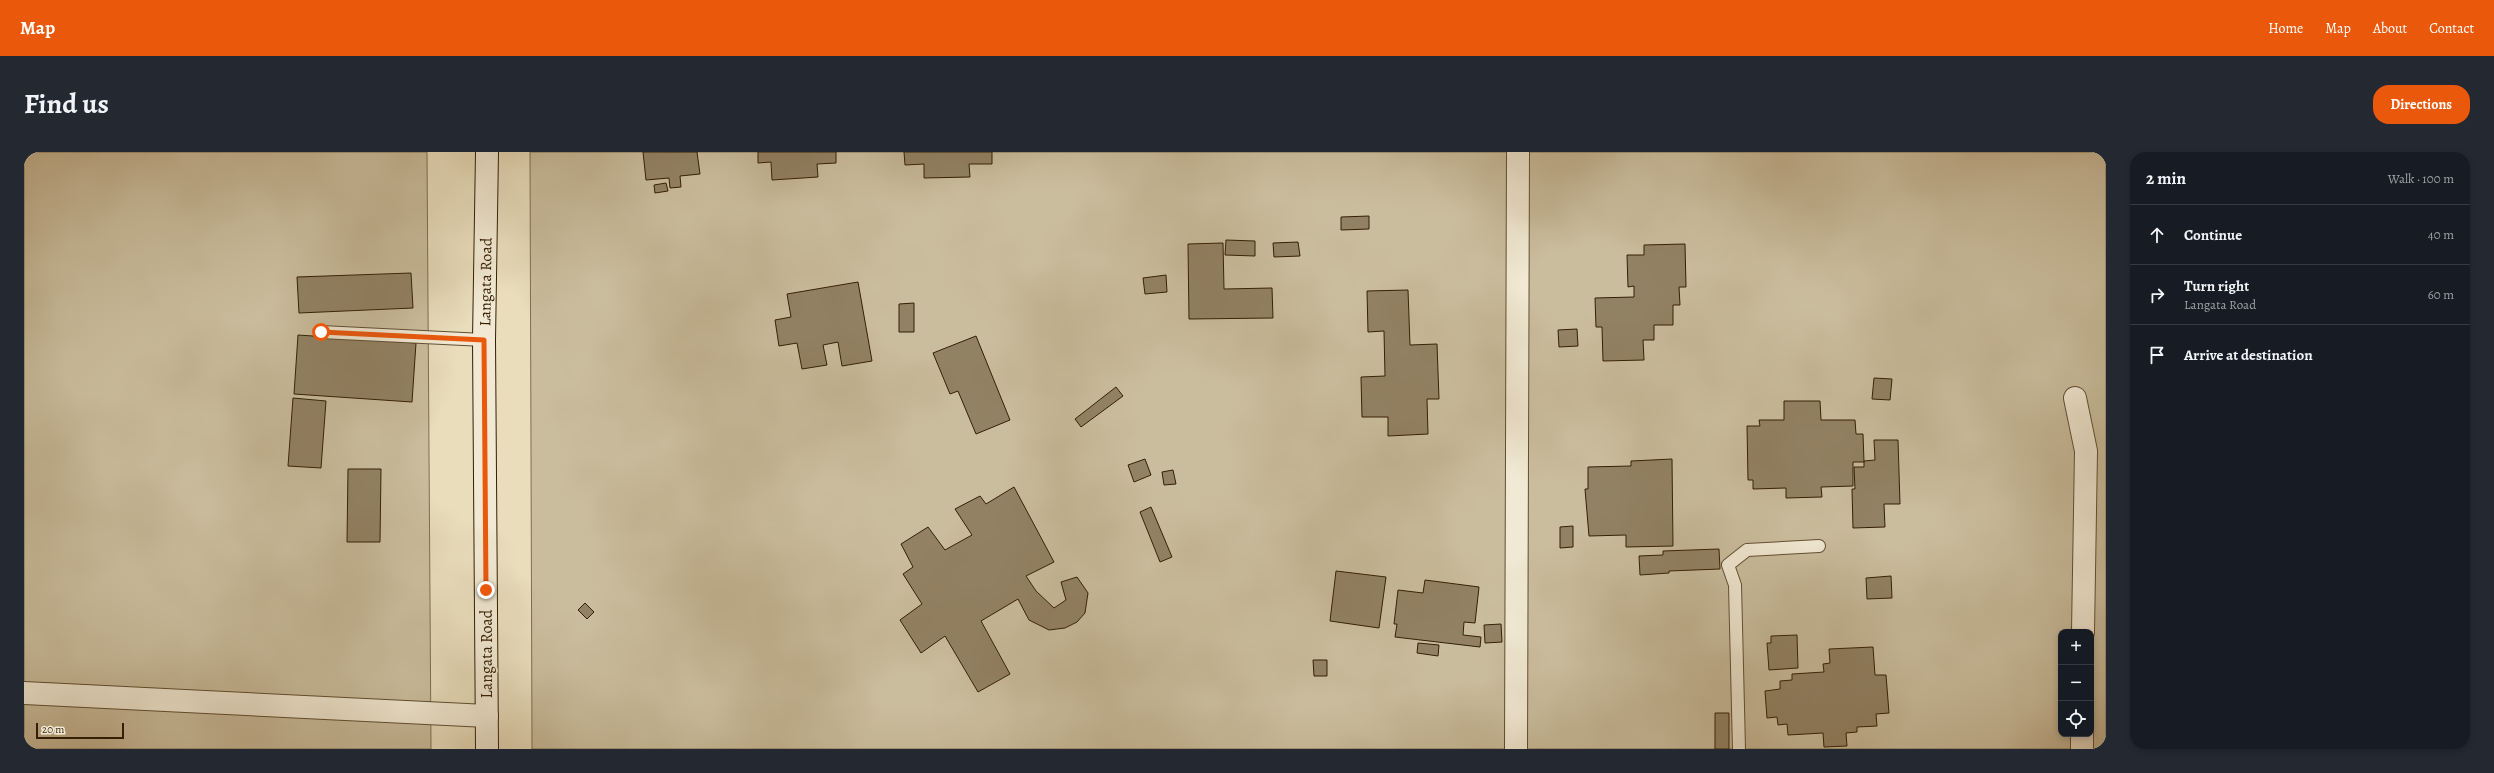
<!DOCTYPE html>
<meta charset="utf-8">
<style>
:root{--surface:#171b24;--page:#242831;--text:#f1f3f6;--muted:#9ea1a6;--line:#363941;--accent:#ea580c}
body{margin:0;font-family:Alegreya,serif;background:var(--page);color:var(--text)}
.controls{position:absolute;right:12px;bottom:12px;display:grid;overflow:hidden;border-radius:8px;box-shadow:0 2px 6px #0003}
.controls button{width:36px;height:36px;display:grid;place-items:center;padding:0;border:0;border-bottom:1px solid var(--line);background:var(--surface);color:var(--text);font:20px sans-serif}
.scale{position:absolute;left:12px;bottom:10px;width:88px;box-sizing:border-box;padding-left:4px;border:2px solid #341f04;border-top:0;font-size:11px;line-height:14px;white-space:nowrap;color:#341f04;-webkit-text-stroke:3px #f1e9d3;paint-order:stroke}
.stop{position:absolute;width:12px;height:12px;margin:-9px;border:3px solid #ea580c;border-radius:50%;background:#fff}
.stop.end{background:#ea580c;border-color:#fff;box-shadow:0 1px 4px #0008}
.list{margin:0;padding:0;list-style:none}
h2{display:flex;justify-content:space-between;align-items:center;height:52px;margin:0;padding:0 16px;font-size:17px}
h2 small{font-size:13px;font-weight:400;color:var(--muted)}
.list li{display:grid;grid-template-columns:26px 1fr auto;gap:12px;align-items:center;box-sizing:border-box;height:60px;padding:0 16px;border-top:1px solid var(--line)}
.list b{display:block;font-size:15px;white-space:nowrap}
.list p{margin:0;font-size:13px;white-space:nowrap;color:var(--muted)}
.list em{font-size:13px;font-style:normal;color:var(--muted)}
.icon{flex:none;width:22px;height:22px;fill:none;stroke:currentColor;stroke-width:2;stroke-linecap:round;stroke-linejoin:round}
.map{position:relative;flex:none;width:2082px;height:597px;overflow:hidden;border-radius:16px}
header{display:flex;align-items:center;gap:24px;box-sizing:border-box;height:56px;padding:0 20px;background:var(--accent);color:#fff}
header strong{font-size:19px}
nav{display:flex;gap:22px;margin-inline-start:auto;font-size:14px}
.intro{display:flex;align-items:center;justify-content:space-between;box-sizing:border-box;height:96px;padding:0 24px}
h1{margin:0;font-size:28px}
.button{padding:10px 18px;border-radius:16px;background:var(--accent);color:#fff;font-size:14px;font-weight:700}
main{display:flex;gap:24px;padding:0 24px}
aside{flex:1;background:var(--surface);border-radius:16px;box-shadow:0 2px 6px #0003}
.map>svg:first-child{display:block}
.green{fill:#cabd9d;stroke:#7f6e50;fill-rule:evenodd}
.building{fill:#928264;stroke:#341f04}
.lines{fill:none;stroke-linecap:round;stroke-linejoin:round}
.lane-casing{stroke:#614e32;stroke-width:14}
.street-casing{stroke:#614e32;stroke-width:24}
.secondary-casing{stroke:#341f04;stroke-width:24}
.lane{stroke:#f1e9d3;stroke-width:12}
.street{stroke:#f1e9d3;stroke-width:22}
.secondary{stroke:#f1e9d3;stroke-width:22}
.route{stroke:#ea580c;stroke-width:5}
.labels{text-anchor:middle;stroke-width:3.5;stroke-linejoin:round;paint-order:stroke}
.street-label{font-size:16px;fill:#341f04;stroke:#f1e9d3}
</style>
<header>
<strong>Map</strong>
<nav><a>Home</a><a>Map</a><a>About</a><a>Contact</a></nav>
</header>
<div class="intro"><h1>Find us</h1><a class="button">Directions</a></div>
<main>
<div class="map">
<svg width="2082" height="597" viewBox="0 0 2082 597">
<rect width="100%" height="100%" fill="#e9ddbc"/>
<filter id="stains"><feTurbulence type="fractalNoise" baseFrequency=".005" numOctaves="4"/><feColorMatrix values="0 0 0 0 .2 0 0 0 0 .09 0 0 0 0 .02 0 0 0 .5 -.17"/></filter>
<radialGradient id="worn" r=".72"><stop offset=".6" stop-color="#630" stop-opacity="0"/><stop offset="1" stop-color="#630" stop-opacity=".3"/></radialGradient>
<path class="green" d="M0,0H403L407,597H0Z
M506,0H2082V597H508ZM2037,480H2067V582H2037Z"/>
<path class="building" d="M619,0H673L676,22L656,24L657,35L646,36L645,26L622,28Z
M734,0H812V11L793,12L794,25L748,28L747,10L734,11Z
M880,0H968V12H945L946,25L900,26V12L881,13Z
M642,31L644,39L631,41L630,33Z
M1345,64V77L1317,78V65Z
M1202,88L1231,89V104L1201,103Z
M1274,90L1276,104L1250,105L1249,91Z
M1199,91L1200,137L1248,136L1249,166L1165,167L1164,92Z
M1661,92L1662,135H1655L1656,153H1649V173H1630V188H1619L1620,208L1579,209L1578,175H1572L1571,146L1610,145V134L1604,135L1603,103H1620V93Z
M387,121L389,156L275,161L273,125Z
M1142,123L1143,140L1121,142L1119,126Z
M834,130L848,209L818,214L814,190L799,193L803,213L778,217L773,191L755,194L751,168L767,165L763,142Z
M1384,138L1386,193L1413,192L1415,247H1403L1404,282L1364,284V265H1338L1337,225L1361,224L1360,179L1344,180L1343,139Z
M890,151V180H875V152Z
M1553,177L1554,194L1535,195L1534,178Z
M274,183L392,191L388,250L270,242Z
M952,184L986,268L952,282L934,239L926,242L909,201Z
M1850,226L1868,227L1866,248L1848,247Z
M1092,235L1099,244L1057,275L1051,267Z
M269,246L302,249L297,316L264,314Z
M1760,249H1796L1797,268H1831L1832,282H1839L1840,310H1829V334L1797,335L1798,345L1762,346V336L1729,337V328H1724L1723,274H1736L1735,268H1760Z
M1850,288H1874L1876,352H1860L1861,375L1829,376L1828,337H1831L1830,315H1840V309L1851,308Z
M1121,307L1127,323L1110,330L1104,313Z
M1648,307L1649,394L1602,395V383L1565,384L1561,337H1564V315L1607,314V309Z
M324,317H357L356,390H323Z
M1149,318L1152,332L1140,333L1138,320Z
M990,335L1030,410L1002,424L1012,439L1030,456L1042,448L1037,430L1053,425L1064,441L1061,461L1053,470L1041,476L1025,478L1005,468L994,447L957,469L986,522L954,540L921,484L897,501L876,468L898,452L879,422L889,415L877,392L904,375L921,398L948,383L931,357L956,344L962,352Z
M1127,355L1148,405L1136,410L1116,360Z
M1549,374V395L1536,396V375Z
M1695,397L1696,417L1645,419V421L1616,423L1615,404L1639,403V399Z
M1312,419L1362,425L1355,476L1306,469Z
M1867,424L1868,446L1843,447L1842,426Z
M1401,428L1455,435L1451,471L1440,470L1439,483L1457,485L1456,495L1371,485L1373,472H1370L1374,438L1399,441Z
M561,451L570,460L563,467L554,458Z
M1477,472L1478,490L1461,491L1460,473Z
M1773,483L1774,516L1745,518L1743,491H1747V484Z
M1394,491L1415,493L1414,504L1393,501Z
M1849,495L1851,523H1862L1865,561L1852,562L1853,574L1833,575V580L1822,581L1823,594L1800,595L1799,581L1764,583L1763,572L1754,573L1753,565L1743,566L1741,539L1756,537V529L1768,528V522L1800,520L1799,512L1806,511L1805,497Z
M1289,508H1303V524H1290Z
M1691,561H1705V597H1691Z"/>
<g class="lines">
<defs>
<path id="lane" d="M297,180L460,188
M1715,597L1711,433L1704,413L1723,398L1795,394"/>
<path id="street" d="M2051,246L2062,299L2059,480
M0,541L463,564
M1492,597L1494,0
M2058,597V582"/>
<g id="secondary">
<path id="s1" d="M463,597L460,188L463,0"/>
</g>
</defs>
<use href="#lane" class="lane-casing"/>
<use href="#street" class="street-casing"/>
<use href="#secondary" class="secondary-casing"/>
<use href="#lane" class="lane"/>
<use href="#street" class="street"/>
<use href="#secondary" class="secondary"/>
</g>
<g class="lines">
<path class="route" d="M297,180L460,188L462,438"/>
</g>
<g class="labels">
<g class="street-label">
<text dy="6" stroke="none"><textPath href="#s1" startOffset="467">Langata Road</textPath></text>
<text transform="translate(462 502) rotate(-90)" y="6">Langata Road</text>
</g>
</g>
<rect width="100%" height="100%" filter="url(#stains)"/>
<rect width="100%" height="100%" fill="url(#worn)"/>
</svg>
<div class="controls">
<button>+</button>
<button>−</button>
<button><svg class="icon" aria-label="locate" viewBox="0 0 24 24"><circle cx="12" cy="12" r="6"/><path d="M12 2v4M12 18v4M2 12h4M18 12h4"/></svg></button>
</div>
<div class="scale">20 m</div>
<div class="stop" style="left:297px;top:180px"></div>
<div class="stop end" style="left:462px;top:438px"></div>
</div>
<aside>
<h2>2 min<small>Walk · 100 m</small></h2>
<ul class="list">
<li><svg class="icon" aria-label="ahead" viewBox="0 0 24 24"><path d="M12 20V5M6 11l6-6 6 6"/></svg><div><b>Continue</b></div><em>40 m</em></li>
<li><svg class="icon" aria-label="right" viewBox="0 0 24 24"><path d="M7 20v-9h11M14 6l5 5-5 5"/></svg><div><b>Turn right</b><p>Langata Road</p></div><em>60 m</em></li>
<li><svg class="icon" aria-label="arrive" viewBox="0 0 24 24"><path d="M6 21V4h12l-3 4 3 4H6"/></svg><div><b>Arrive at destination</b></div></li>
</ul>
</aside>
</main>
